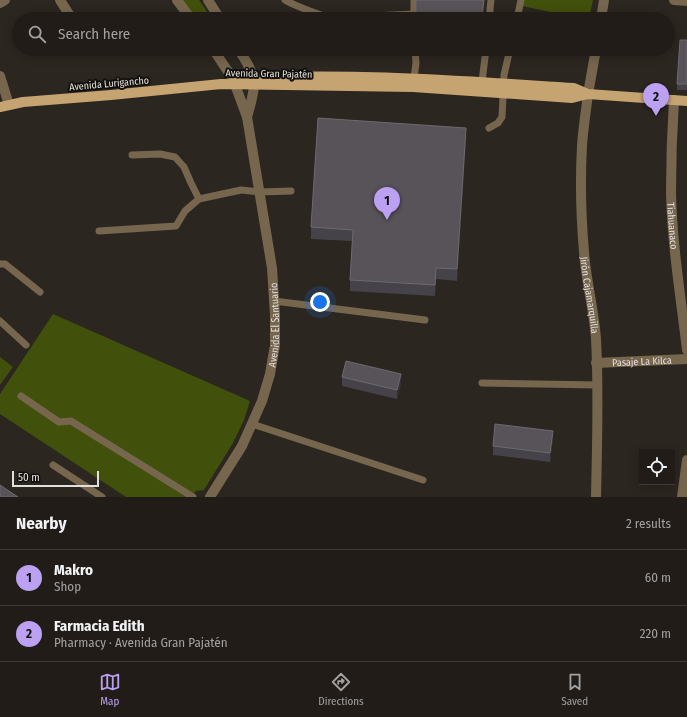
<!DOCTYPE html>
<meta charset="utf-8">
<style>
:root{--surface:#211c18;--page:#292521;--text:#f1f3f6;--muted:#a2a1a2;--line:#3e3a37;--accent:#bca0f2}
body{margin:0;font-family:"Fira Sans Condensed",sans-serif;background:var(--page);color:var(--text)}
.controls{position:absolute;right:12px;bottom:12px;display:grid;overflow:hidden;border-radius:0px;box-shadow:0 2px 10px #0003}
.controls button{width:36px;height:36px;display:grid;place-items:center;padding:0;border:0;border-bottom:1px solid var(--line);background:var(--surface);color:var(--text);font:20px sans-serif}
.scale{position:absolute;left:12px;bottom:10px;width:87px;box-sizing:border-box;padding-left:4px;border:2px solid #e3dfdb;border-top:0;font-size:11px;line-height:14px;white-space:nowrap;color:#e3dfdb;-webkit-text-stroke:3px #12100d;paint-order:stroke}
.you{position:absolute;left:320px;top:302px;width:14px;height:14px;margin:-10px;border:3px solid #fff;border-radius:50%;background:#1a73e8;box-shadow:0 0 0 6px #1a73e833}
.badge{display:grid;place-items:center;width:26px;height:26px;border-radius:50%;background:var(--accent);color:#111;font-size:13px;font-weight:700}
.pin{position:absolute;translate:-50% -33px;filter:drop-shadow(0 1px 2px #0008)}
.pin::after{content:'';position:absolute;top:21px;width:14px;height:12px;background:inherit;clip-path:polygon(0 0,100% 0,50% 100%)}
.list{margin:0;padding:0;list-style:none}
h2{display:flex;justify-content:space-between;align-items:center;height:52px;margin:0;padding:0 16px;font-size:17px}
h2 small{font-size:13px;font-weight:400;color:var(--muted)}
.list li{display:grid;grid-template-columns:26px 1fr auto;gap:12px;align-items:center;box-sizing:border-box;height:56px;padding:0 16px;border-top:1px solid var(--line)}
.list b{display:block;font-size:15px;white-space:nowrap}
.list p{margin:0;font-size:13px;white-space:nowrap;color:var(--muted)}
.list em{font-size:13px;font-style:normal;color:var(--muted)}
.icon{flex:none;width:22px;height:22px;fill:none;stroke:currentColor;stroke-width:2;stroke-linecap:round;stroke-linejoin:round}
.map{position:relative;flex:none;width:687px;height:497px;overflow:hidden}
.search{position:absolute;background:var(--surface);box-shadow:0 2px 10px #0003;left:12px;right:12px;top:12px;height:44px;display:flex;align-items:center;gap:10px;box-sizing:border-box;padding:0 14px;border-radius:22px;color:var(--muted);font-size:15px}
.sheet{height:164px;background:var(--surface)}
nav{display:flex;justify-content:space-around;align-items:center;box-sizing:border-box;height:56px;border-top:1px solid var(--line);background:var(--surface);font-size:11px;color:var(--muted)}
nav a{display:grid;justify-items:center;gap:2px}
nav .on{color:var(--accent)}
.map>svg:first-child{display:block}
.green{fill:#41500a}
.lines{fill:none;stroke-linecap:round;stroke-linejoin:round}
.service{stroke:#76664e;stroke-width:7}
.pedestrian{stroke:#76664e;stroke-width:10}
.minor{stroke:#76664e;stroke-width:10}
.tertiary{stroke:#76664e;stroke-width:10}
.primary{stroke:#c6a471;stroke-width:10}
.wall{fill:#464249}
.shaded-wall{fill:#343032}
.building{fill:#575359;stroke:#6d696d}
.labels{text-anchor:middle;stroke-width:4;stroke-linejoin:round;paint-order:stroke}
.street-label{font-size:10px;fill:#e3dfdb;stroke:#12100d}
</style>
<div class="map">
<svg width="687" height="497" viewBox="0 0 687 497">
<rect width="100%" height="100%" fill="#2c2620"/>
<path class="green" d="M182,0H199L206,10L210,19H194Z
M523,0H593L589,19H585L522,6Z
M53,314L250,401L244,420L233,443L204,490L196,491L191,497H126L0,414V394Z
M0,357L13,367L0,385Z"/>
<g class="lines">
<path class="service" d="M285,0C299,8 315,13 330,18L414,14
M414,19V0
M489,19L491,0
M517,19L521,0
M414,78L416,63L415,49
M482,82L486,49
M489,128L498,123L502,117L504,75L510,49
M132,155L160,154L175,157L184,167L191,183L199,199
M99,231L176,226L185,211L199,199L241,190L260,192L291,191
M0,264H5L40,292
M274,301L425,320
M0,321L26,345
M482,383L598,385
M21,396L59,422L71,421L193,497
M252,424L423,480
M53,465L102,497"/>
<path class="pedestrian" id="s1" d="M596,363L687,359"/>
<g class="minor">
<path d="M60,0L72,19"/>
<path d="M674,0L687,1"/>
<path d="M0,3L5,0"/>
<path d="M601,19L604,0"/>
<path d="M88,49L94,50L97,49"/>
<path d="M0,76L9,105"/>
<path d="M588,94L596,49"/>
<path id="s2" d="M674,100C672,131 671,161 671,192C672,245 681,298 687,350"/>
<path d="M682,497L687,460"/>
</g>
<g class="tertiary">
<path d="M177,0L191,19"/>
<path d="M208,0L220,19"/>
<path d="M238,49C245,59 255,74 254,86C253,96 250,107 247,117"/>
<path id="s3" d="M588,94C586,111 583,129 582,146C580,181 581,217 584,252C586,281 594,310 596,339C599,392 597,444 596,497"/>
<path id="s4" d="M210,497L242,446L262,401L270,374L275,345V315L272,268L247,117L233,79L213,49"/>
</g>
<path class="primary" d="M234,79C347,72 461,81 574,88L588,94
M0,107L23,102L111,95L221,84L413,87L572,98L588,94L687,101"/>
</g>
<path class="wall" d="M687,40V90H677V84Z
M466,139L457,281L436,279L435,296L350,291V280L352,241L311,239V227Z
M342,377L401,383L397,399L342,386Z
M553,439L550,462L493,455V446Z"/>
<path class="shaded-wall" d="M466,128V139L457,281V269Z
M436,268V279L435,296V285Z
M401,374V383L397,399V390Z
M553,431V439L550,462V453Z"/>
<path class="building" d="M416,0H484L482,18H473V19H416Z
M680,40H687V84H677Z
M318,118L466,128L457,269L436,268L435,285L350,280L353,230L311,227Z
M346,361L401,374L397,390L342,377Z
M495,424L553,431L550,453L493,446Z
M0,485L18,497H0Z"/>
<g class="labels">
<g class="street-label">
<text transform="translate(269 73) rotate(1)" y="4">Avenida Gran Pajatén</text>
<text transform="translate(109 83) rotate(-5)" y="4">Avenida Lurigancho</text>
<text dy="4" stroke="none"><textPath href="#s2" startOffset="126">Tiahuanaco</textPath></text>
<text dy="4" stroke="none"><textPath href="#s3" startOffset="202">Jirón Cajamarquilla</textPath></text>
<text dy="4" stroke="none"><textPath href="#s4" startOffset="187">Avenida El Santuario</textPath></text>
<text dy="4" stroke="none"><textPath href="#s1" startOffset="46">Pasaje La Kilca</textPath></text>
</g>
</g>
</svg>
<div class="controls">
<button><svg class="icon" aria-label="locate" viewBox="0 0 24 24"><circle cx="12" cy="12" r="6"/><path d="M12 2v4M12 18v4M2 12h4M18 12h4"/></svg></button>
</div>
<div class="scale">50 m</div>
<div class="you"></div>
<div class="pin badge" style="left:387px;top:220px">1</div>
<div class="pin badge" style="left:656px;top:116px">2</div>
<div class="search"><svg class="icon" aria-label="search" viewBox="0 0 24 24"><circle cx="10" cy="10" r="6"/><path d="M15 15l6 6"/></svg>Search here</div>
</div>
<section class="sheet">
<h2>Nearby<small>2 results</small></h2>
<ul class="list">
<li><span class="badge">1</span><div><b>Makro</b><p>Shop</p></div><em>60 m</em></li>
<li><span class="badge">2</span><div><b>Farmacia Edith</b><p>Pharmacy · Avenida Gran Pajatén</p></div><em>220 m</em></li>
</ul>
</section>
<nav>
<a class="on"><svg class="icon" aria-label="map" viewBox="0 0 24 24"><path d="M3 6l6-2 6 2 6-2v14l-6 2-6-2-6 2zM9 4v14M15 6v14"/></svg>Map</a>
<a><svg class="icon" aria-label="directions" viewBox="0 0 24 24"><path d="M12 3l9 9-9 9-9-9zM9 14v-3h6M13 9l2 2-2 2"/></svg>Directions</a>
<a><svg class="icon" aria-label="saved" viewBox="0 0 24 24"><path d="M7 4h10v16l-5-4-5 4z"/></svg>Saved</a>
</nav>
